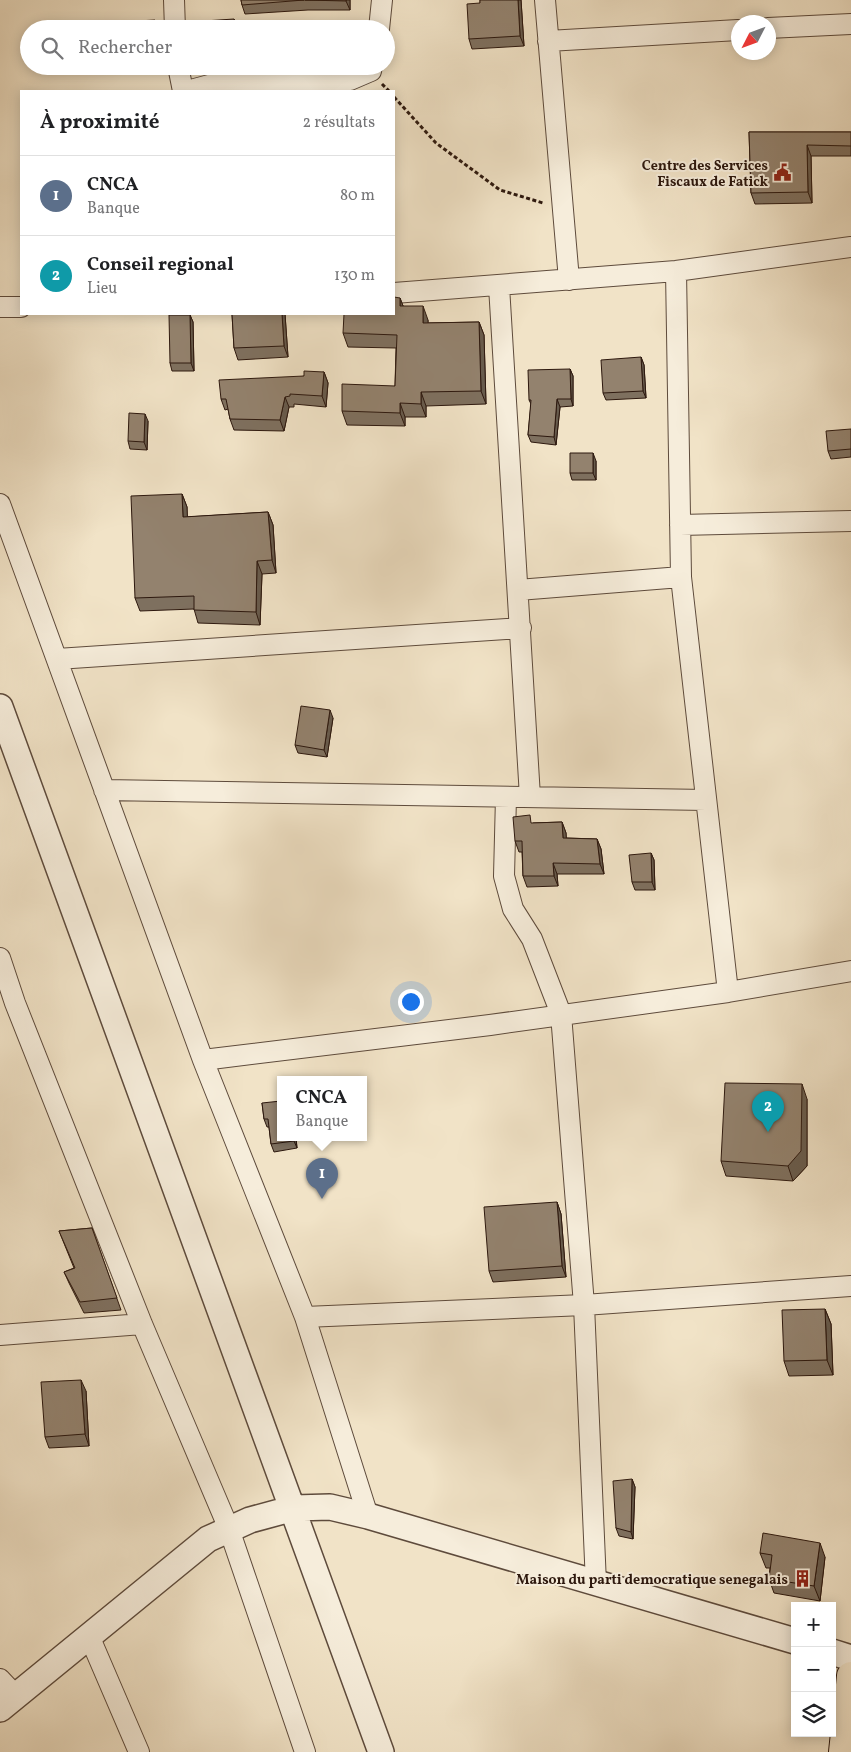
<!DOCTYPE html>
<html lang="fr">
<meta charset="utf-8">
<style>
:root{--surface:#fff;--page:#f2f2f2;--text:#202124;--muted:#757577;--line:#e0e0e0;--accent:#8f2418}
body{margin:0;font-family:Vollkorn,serif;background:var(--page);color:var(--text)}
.controls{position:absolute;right:15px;bottom:15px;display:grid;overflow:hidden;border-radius:0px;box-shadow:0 2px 12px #0003}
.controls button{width:45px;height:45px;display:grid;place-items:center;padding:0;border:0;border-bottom:1px solid var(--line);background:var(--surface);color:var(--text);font:25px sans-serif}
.compass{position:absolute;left:731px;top:15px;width:45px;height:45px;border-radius:50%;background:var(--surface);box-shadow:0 2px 12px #0003;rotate:228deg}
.you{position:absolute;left:410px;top:1001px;width:18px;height:18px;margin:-12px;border:4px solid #fff;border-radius:50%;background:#1a73e8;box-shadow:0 0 0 8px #1a73e833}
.badge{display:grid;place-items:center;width:32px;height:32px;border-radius:50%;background:var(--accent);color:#fff;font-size:16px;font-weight:700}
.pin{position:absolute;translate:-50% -41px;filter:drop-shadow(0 1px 2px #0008)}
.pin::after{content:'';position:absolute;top:26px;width:18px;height:15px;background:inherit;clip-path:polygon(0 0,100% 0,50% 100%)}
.popup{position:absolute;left:277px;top:1076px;width:90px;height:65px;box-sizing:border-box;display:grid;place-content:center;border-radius:0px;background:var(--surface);filter:drop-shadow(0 1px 4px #0005);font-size:16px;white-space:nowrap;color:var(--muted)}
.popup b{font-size:19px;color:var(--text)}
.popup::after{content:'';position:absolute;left:50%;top:100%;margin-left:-10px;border:10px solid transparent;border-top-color:var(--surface)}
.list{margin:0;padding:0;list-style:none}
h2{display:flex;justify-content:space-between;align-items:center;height:65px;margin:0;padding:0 20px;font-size:21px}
h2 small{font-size:16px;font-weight:400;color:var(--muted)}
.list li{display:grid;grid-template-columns:32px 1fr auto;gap:15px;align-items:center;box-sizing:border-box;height:80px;padding:0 20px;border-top:1px solid var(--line)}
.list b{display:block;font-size:19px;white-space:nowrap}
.list p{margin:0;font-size:16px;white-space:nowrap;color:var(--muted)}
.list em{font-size:16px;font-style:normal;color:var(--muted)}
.icon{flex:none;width:28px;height:28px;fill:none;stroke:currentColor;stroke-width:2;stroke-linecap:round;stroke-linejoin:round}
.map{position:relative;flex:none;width:851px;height:1752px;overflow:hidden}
.search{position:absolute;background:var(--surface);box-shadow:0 2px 12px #0003;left:20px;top:20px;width:375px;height:55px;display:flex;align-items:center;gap:12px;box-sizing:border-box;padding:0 18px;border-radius:28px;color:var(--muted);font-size:19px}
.panel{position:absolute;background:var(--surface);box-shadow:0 2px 12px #0003;left:20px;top:90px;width:375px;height:225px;border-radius:0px}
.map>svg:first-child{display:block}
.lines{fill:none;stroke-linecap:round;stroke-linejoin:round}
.minor-casing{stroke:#5e4b3c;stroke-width:22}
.tertiary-casing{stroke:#5e4b3c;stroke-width:28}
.primary-casing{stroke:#2d180e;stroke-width:30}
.path{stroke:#2d180e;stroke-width:3;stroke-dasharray:4 2.5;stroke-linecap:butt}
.minor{stroke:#f6eddb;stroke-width:20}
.tertiary{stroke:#f6eddb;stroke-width:25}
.primary{stroke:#f1e3c7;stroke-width:28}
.wall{fill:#7e705f;stroke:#2d180e}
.shaded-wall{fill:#675b4d;stroke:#2d180e}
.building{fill:#93826e;stroke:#2d180e}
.labels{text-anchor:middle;stroke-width:4;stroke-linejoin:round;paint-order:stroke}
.poi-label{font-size:14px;font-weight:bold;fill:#2d180e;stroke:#f6eddb;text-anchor:end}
</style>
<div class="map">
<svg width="851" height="1752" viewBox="0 0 851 1752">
<rect width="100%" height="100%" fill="#f1e3c7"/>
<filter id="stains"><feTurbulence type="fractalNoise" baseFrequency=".004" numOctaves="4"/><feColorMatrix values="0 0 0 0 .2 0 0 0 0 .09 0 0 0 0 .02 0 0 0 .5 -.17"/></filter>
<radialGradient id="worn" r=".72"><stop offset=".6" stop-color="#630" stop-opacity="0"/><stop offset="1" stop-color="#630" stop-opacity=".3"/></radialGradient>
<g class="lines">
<defs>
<path id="minor" d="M174,0L175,29
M545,0L569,280
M768,28L851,24
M379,29L382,0
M548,41L738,30
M178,66L183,91
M187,91L213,84L350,80L371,71L372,66
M676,271L681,577L728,992
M499,286L530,797
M394,293L676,271L851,247
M0,307H21
M0,504L203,1060L305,1317L368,1516
M680,525L851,521
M518,590L681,577
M57,659L521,628
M104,790L706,800
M506,797L504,876L513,909L532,939L561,1014L584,1305L851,1286
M0,958L15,1003L142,1324L229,1529L305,1752
M203,1060L490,1025L728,992L851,971
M305,1317L584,1305L596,1584
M0,1335L142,1324
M90,1638L139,1752
M0,1679L16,1696"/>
<path id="tertiary" d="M0,707L381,1752
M832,1652L851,1658
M0,1709L208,1539L250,1520L294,1508L330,1507L368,1516L795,1641"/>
<path id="primary" d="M843,1752L851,1676"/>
</defs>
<use href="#minor" class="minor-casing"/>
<use href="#tertiary" class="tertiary-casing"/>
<use href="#primary" class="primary-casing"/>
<path class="path" d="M382,84L389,91
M394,97L436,143L500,190L543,203"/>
<use href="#minor" class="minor"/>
<use href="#tertiary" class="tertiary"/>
<use href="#primary" class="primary"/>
</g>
<path class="wall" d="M241,0H350V10H308L245,14L242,5Z
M480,0H521L524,46L472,49L469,39L480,3Z
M106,66H161L162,70L109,73Z
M749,132H851V156H811L812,203L755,204L751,193Z
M400,298L403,306L428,320V323L479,322L484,335L486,404L426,406V417H405V426L347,425L342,411L395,386L396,348L348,347L343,333Z
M232,314H285L288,357L238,360L234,348Z
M190,315L193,322L194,371H172L170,363Z
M641,357L644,365L646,398L606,400L603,393Z
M570,369L573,376V406L560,407L556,445L531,442L528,435L531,404L529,400Z
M324,372L328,383L326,407L294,404V407H289L284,431L234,430L230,419L228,409L225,410L221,399L304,376Z
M148,421L147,450L130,449L128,441Z
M851,429V457L831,459L828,451Z
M596,461V480H572L570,473Z
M182,494L187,507V517L268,512L273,525L276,573L262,574L260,625L198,623L194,609L140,611L135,598Z
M333,718L327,757L298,753L295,745Z
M562,822L566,833V838L597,839L601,849L604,874H557L558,886L527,887L523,876L522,852H519L515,841L533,823Z
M651,853L654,860L655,890H635L632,882Z
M807,1099V1166L793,1181L726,1176L721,1161Z
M262,1103L281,1138H299H296L297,1148L274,1152L271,1144L269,1127H267L264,1119Z
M557,1202L561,1214L566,1277L493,1282L489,1271Z
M92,1228L121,1310L84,1313L69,1283L64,1272L74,1268L59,1231Z
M825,1309L831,1324L833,1375L789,1376L784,1361Z
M86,1391L89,1446L49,1448L45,1437Z
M632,1479L635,1487L633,1539L619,1536L616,1528Z
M760,1553L825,1557L820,1601L774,1593L769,1579L770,1568H766Z"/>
<path class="shaded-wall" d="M346,0H350V10L346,1Z
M518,0H521L524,46L520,36Z
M234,19L237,27V29H235Z
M155,20L158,29H156Z
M807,145L811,156L812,203L808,192Z
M400,298L405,311L400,306Z
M423,306L428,320V337L423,323Z
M282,314H285L288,357L284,346Z
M190,315L193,322L194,371L191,363Z
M479,322L484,335L486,404L481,391Z
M641,357L644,365L646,398L643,391Z
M570,369L573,376V406L571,399Z
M324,372L328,383L326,407L322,396Z
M421,392L426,406V417L421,404Z
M285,397L289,407L284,431L280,420Z
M557,399L560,407L556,445L554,437Z
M400,403L405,417V426L400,413Z
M145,414L148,421L147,450L144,442Z
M593,453L596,461V480L593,473Z
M182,494L187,507L188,530L183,517Z
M268,512L273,525L276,573L272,560Z
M257,561L262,574L260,625L256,612Z
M330,710L333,718L327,757L324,750Z
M562,822L566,833L567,849L563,838Z
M597,839L601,849L604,874L600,864Z
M651,853L654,860L655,890L652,882Z
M553,863L557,874L558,886L554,876Z
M802,1084L807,1099V1166L793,1181L788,1166Z
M294,1138H296L297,1148L294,1141Z
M557,1202L561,1214L566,1277L562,1266Z
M825,1309L831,1324L833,1375L827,1360Z
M81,1380L86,1391L89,1446L85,1434Z
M632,1479L635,1487L633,1539L631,1532Z
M820,1543L825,1557L820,1601L814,1586Z"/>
<path class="building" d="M241,0H304L242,5Z
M305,0H346V1Z
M480,0H518L520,36L469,39L467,4L480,3Z
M234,19L235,29H190L189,22Z
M155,20L156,29H103L102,23Z
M749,132H851V146L807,145L808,192L751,193Z
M394,297L400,298V306H423V323L479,322L481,391L421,392V404L400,403V413L342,411V384L395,386L397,335L343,333L344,314H394Z
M232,314H282L284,346L234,348Z
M169,315H190L191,363H170Z
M641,357L643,391L603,393L601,360Z
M570,369L571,399H557L554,437L528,435L531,400H529L528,370Z
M304,371L324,372L322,396L290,394V396L285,397L280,420L230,419L226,399H221L219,380L304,376Z
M129,413L145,414L144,442L128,441Z
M851,429V449L828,451L826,431Z
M570,453H593V473H570Z
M182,494L183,517L268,512L272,560L257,561L256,612L194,610V596L135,598L131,496Z
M301,706L330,710L324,750L295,745Z
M530,815L531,823L562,822L563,838L597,839L600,864L553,863L554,876H523L522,841H515L513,817Z
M651,853L652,882H632L629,855Z
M725,1083L802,1084L801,1151L788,1166L721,1161Z
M281,1101V1138H294V1141L271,1144L268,1119H264L262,1103Z
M557,1202L562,1266L489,1271L484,1207Z
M92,1228L117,1298L80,1302L64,1272L75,1268L59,1231Z
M825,1309L827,1360L784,1361L782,1310Z
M81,1380L85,1434L45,1437L41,1382Z
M632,1479L631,1532L616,1528L613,1481Z
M763,1533L820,1543L814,1586L769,1579L772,1555L760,1553Z"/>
<defs>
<symbol id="civic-bare" viewBox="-9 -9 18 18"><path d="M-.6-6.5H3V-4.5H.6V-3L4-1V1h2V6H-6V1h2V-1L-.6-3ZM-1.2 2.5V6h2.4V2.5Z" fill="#8f2418" stroke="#f6eddb" stroke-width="2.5" paint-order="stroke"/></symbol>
<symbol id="building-bare" viewBox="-9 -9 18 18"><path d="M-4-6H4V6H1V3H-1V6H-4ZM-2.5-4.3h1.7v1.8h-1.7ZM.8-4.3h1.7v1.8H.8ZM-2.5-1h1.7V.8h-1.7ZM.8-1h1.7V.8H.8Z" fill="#8f2418" stroke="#f6eddb" stroke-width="2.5" paint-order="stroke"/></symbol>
</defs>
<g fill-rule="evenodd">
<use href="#civic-bare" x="770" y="160" width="25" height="25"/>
<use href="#building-bare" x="790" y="1566" width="25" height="25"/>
</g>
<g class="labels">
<g class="poi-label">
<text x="768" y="170">Centre des Services<tspan x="768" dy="16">Fiscaux de Fatick</tspan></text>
<text x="788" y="1584">Maison du parti democratique senegalais</text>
</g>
</g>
<rect width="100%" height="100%" filter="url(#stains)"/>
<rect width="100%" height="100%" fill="url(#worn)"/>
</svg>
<div class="controls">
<button>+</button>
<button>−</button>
<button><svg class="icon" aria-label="layers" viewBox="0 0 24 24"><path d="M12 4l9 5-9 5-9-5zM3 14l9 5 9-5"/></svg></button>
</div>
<svg class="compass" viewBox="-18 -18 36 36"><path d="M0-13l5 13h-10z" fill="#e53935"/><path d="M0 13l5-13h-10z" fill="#757577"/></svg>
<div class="you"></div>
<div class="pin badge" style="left:322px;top:1199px;background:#5c6f8a">1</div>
<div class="popup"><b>CNCA</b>Banque</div>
<div class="pin badge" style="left:768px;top:1132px;background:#0f9aa8">2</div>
<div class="search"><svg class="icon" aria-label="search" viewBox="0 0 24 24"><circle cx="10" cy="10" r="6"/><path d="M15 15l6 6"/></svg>Rechercher</div>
<section class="panel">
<h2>À proximité<small>2 résultats</small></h2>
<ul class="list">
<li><span class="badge" style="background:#5c6f8a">1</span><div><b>CNCA</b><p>Banque</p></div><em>80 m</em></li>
<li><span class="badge" style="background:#0f9aa8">2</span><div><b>Conseil regional</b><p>Lieu</p></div><em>130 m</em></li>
</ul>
</section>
</div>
